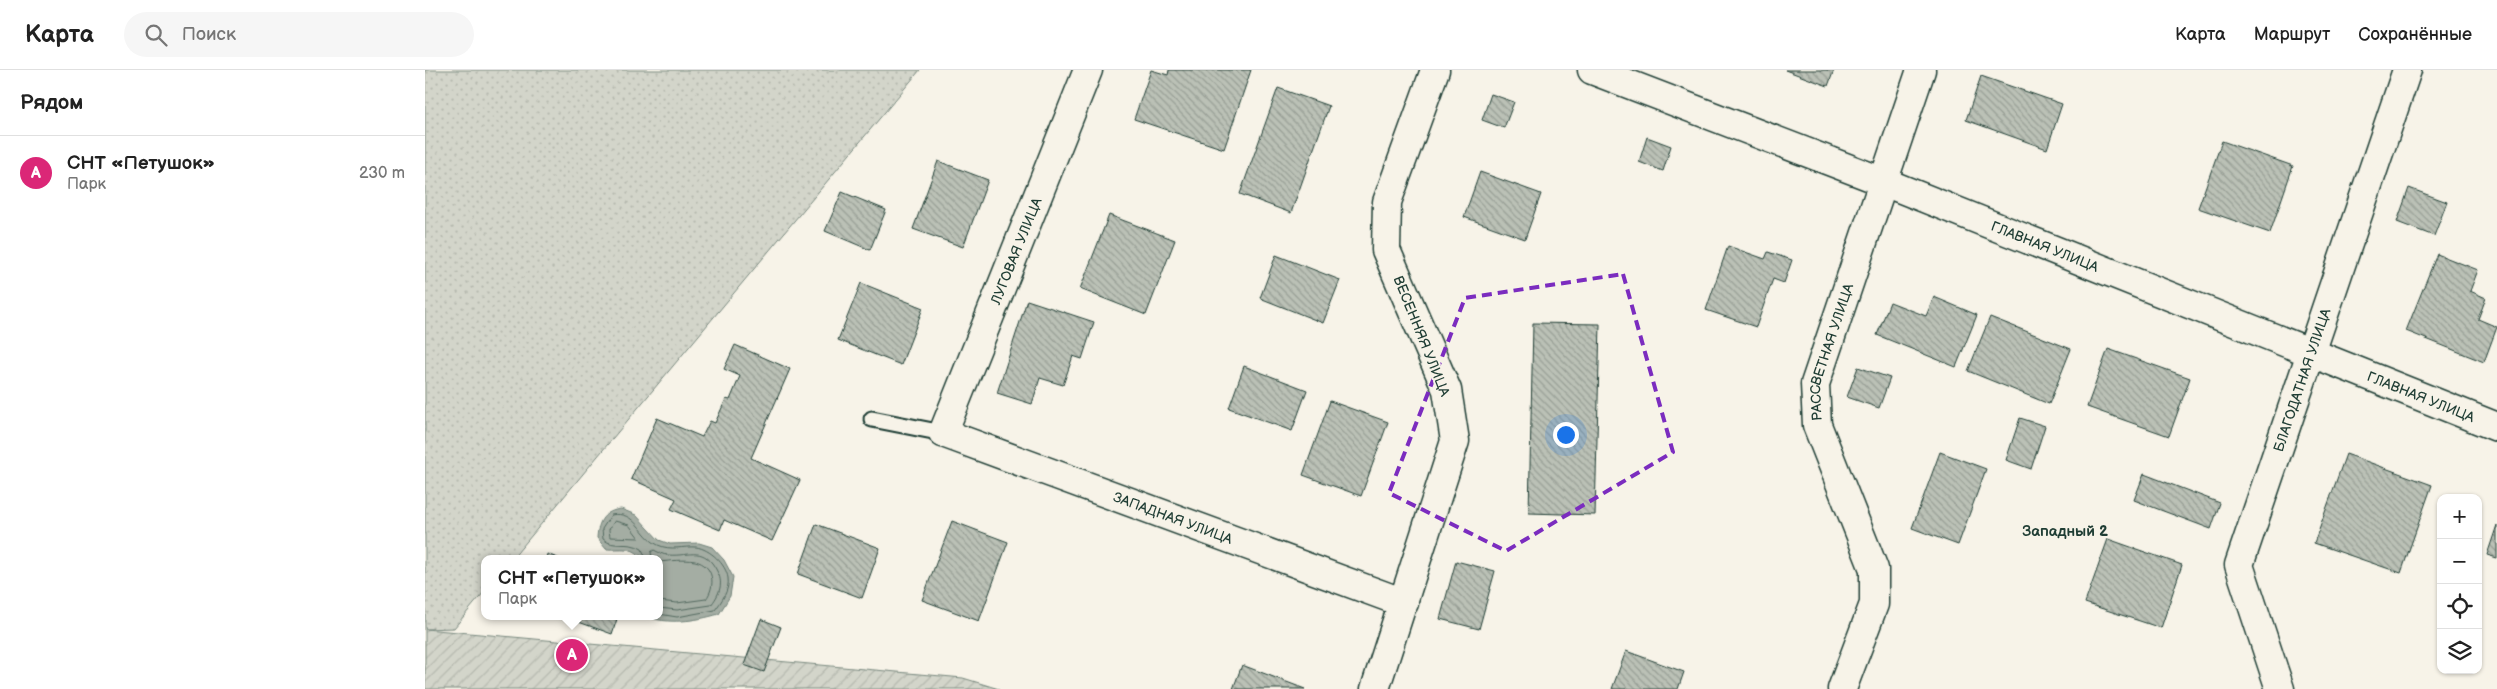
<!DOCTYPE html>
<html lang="ru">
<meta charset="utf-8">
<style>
:root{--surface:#fff;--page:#f6f6f6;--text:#222;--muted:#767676;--line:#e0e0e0;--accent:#db2777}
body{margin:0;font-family:"Balsamiq Sans",sans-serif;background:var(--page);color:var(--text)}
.controls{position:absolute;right:15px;bottom:15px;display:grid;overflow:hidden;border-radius:10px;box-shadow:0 1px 4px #0004}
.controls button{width:45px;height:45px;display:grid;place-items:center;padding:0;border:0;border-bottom:1px solid var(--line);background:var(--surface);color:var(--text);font:25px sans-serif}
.you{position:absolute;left:1140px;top:364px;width:18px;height:18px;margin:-12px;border:4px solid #fff;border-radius:50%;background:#1a73e8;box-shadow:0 0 0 8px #1a73e833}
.badge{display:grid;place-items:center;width:32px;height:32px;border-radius:50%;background:var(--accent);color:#fff;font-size:16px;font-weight:700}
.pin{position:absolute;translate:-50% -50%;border:2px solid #fff;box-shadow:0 1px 5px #0006}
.popup{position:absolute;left:56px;top:485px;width:182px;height:65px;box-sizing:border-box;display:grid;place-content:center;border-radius:10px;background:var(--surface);filter:drop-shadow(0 1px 4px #0005);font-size:16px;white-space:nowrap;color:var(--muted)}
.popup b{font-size:19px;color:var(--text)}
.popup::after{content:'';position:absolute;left:50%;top:100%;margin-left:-10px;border:10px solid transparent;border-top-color:var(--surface)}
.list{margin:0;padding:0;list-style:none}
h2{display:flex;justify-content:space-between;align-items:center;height:65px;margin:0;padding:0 20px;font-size:21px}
h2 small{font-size:16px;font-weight:400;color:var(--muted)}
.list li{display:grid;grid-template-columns:32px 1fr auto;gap:15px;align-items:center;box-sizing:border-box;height:75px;padding:0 20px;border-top:1px solid var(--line)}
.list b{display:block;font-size:19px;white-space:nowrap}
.list p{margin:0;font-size:16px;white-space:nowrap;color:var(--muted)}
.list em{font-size:16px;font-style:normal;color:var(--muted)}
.icon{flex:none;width:28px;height:28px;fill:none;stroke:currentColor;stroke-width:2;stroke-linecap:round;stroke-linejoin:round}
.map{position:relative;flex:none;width:2072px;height:619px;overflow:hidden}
header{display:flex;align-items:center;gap:30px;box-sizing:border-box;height:70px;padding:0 25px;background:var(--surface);border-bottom:1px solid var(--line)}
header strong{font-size:24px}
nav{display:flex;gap:28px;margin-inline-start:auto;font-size:18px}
.search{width:350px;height:45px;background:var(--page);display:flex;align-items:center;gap:12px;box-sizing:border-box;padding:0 18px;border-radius:28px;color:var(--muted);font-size:19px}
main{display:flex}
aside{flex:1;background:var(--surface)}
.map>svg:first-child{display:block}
.grass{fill:url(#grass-dots);stroke:#79897f}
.garden{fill:url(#garden-furrows);stroke:#79897f}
.water{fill:#a4ada3;stroke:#6f8077}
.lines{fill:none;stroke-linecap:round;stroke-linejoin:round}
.shore{stroke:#546a60;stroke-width:1}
.building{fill:url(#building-back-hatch);stroke:#1f3d34}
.lane-casing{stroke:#1f3d34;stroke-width:19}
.street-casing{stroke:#1f3d34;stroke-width:31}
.lane{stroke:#f7f3e8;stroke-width:15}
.street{stroke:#f7f3e8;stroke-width:28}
.marked{fill:none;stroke:#7b2cbf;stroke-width:4;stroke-dasharray:10 6;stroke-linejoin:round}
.labels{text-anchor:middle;stroke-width:4;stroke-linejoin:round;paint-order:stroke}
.street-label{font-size:14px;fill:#1f3d34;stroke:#f7f3e8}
.neighbourhood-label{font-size:15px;font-weight:bold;fill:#1f3d34;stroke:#f7f3e8}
</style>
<header>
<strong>Карта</strong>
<div class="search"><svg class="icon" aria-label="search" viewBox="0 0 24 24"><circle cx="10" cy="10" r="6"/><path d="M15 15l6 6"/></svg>Поиск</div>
<nav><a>Карта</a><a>Маршрут</a><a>Сохранённые</a></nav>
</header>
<main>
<aside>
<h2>Рядом<small></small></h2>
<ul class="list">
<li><span class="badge">A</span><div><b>СНТ «Петушок»</b><p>Парк</p></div><em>230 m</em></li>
</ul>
</aside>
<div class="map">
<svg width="2072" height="619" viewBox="0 0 2072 619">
<defs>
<pattern id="grass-dots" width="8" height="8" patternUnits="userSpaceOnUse" patternTransform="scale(1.25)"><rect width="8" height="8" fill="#d3d5ca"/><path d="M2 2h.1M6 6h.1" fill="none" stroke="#b5b8ae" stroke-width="1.8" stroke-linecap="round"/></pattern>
<pattern id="garden-furrows" width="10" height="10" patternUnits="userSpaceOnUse" patternTransform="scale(1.25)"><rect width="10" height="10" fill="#d3d5ca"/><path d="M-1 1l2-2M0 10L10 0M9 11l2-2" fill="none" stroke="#b5b8ae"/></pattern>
<pattern id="building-back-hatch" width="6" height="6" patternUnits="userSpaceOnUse" patternTransform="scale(1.25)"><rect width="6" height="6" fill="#bbc1b6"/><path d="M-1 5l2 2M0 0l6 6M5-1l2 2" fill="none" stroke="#979e95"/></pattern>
</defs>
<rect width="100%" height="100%" fill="#f7f3e8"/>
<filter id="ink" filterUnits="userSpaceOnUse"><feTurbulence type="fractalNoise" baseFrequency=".02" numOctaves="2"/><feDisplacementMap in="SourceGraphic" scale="10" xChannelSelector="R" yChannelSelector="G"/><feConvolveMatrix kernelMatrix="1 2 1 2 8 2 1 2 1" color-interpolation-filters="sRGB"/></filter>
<g filter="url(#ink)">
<path class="grass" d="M0,0H495L87,489H59V522L29,558L0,559Z"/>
<path class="garden" d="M0,559L538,608L574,619H0Z"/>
<path class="water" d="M196,439L211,445L234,470L245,474L274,473L287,477L299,490L308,507L305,526L294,544C270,551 243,555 219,546H234V489H217C209,475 195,480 181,479L172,468C173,451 179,441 196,439Z"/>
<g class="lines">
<path class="shore" d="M190,451L204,455L214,468L185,467L184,460Z
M221,489L217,479C202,470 189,479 178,469L177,459L186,445C211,440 215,466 233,475C246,481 258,476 271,477C285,479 301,494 303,508C305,520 296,532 290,540L252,547L234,544
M227,489L226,482L229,480C233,482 238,485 243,485C266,487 279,474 293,503C299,515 293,526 286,535L252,540L234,538
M234,492C244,491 259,489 270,491C289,495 291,516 281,529L252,533L234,531"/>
</g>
<path class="building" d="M726,0L743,5L744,0H826L799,79L709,49Z
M1360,0H1409L1403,16Z
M1556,6L1637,34L1622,79L1541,50Z
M853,18L904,36L866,143L815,124Z
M1066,24L1089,32L1079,58L1057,50Z
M1222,67L1246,76L1238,101L1214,92Z
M1797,71L1868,96L1845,163L1773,138Z
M513,91L563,110L538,177L488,159Z
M1055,102L1116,124L1100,169L1039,147Z
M1984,118L2022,132L2009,166L1972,152Z
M417,122L461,140L445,180L400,161Z
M684,145L750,170L721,245L655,219Z
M1303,176L1340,189L1343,182L1367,190L1359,213L1348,209L1331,257L1281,240Z
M2012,184L2053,200L2045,221L2061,228L2053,249L2072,257L2059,292L1981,261Z
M851,185L915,210L898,253L835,228Z
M436,213L498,238L476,295L413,270Z
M1509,227L1552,245L1531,297L1452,265L1465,232L1501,246Z
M602,230L669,252L657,289L648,286L638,315L615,308L607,334L572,323Z
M1565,247L1646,279L1624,334L1543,301Z
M1108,253L1175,254L1170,445L1104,443Z
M310,275L365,299L326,388L375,410L347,471L299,450L295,460L246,439L251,429L206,409L232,348L277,367L285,351L290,353L301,329L305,330L315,306L299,299Z
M1683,279L1765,308L1744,366L1662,337Z
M819,296L882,320L867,361L804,338Z
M1433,297L1465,308L1454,338L1422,327Z
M905,331L963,352L936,426L878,405Z
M1595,348L1620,356L1606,399L1581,390Z
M1515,382L1561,399L1533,475L1487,458Z
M1921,384L2007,415L1976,503L1889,473Z
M1719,404L1795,433L1786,459L1709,430Z
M527,451L583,472L554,551L497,530Z
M391,454L455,478L437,528L373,504Z
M2072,455V488L2062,485Z
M1683,469L1757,495L1736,558L1660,533Z
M122,484L135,489H121Z
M1031,491L1070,501L1054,559L1015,549Z
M137,546H193L187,564Z
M336,549L356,557L339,602L319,595Z
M1201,581L1259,602L1253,619H1187Z
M817,595L880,619H808Z"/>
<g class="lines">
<defs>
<path id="lane" d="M447,349L518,363"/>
<g id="street">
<path id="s1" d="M663,0L518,363L979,533"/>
<path id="s2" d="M1167,0L1459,112L2072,357"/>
<path d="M950,619L1030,371L1022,320L961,180L962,132L1010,0"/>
<path id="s3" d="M1417,619L1449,534V499L1392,355L1390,314L1496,0"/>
<path id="s4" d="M1855,619L1814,495L1982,0"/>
</g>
</defs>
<use href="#lane" class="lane-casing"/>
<use href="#street" class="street-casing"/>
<use href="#lane" class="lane"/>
<use href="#street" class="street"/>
</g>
</g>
<path class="marked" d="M1198,204L1248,382L1081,481L964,423L1040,228Z"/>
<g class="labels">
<g class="street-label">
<text dy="5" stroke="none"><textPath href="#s2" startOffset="486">ГЛАВНАЯ УЛИЦА</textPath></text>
<text transform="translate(591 181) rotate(-68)" y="5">ЛУГОВАЯ УЛИЦА</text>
<text transform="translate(997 266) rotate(68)" y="5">ВЕСЕННЯЯ УЛИЦА</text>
<text dy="5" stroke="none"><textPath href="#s3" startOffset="356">РАССВЕТНАЯ УЛИЦА</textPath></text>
<text dy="5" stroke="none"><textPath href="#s4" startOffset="326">БЛАГОДАТНАЯ УЛИЦА</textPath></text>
<text dy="5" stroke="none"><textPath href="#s2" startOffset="891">ГЛАВНАЯ УЛИЦА</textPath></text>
<text dy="5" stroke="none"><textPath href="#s1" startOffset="636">ЗАПАДНАЯ УЛИЦА</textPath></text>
</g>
<g class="neighbourhood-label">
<text x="1640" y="466">Западный 2</text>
</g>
</g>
</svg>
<div class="controls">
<button>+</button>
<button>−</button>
<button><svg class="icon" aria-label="locate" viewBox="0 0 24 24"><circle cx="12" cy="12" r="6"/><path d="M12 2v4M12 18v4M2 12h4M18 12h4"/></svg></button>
<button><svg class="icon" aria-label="layers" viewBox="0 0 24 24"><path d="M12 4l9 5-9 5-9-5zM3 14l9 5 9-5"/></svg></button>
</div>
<div class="you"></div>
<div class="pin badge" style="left:147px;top:585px">A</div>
<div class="popup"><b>СНТ «Петушок»</b>Парк</div>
</div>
</main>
